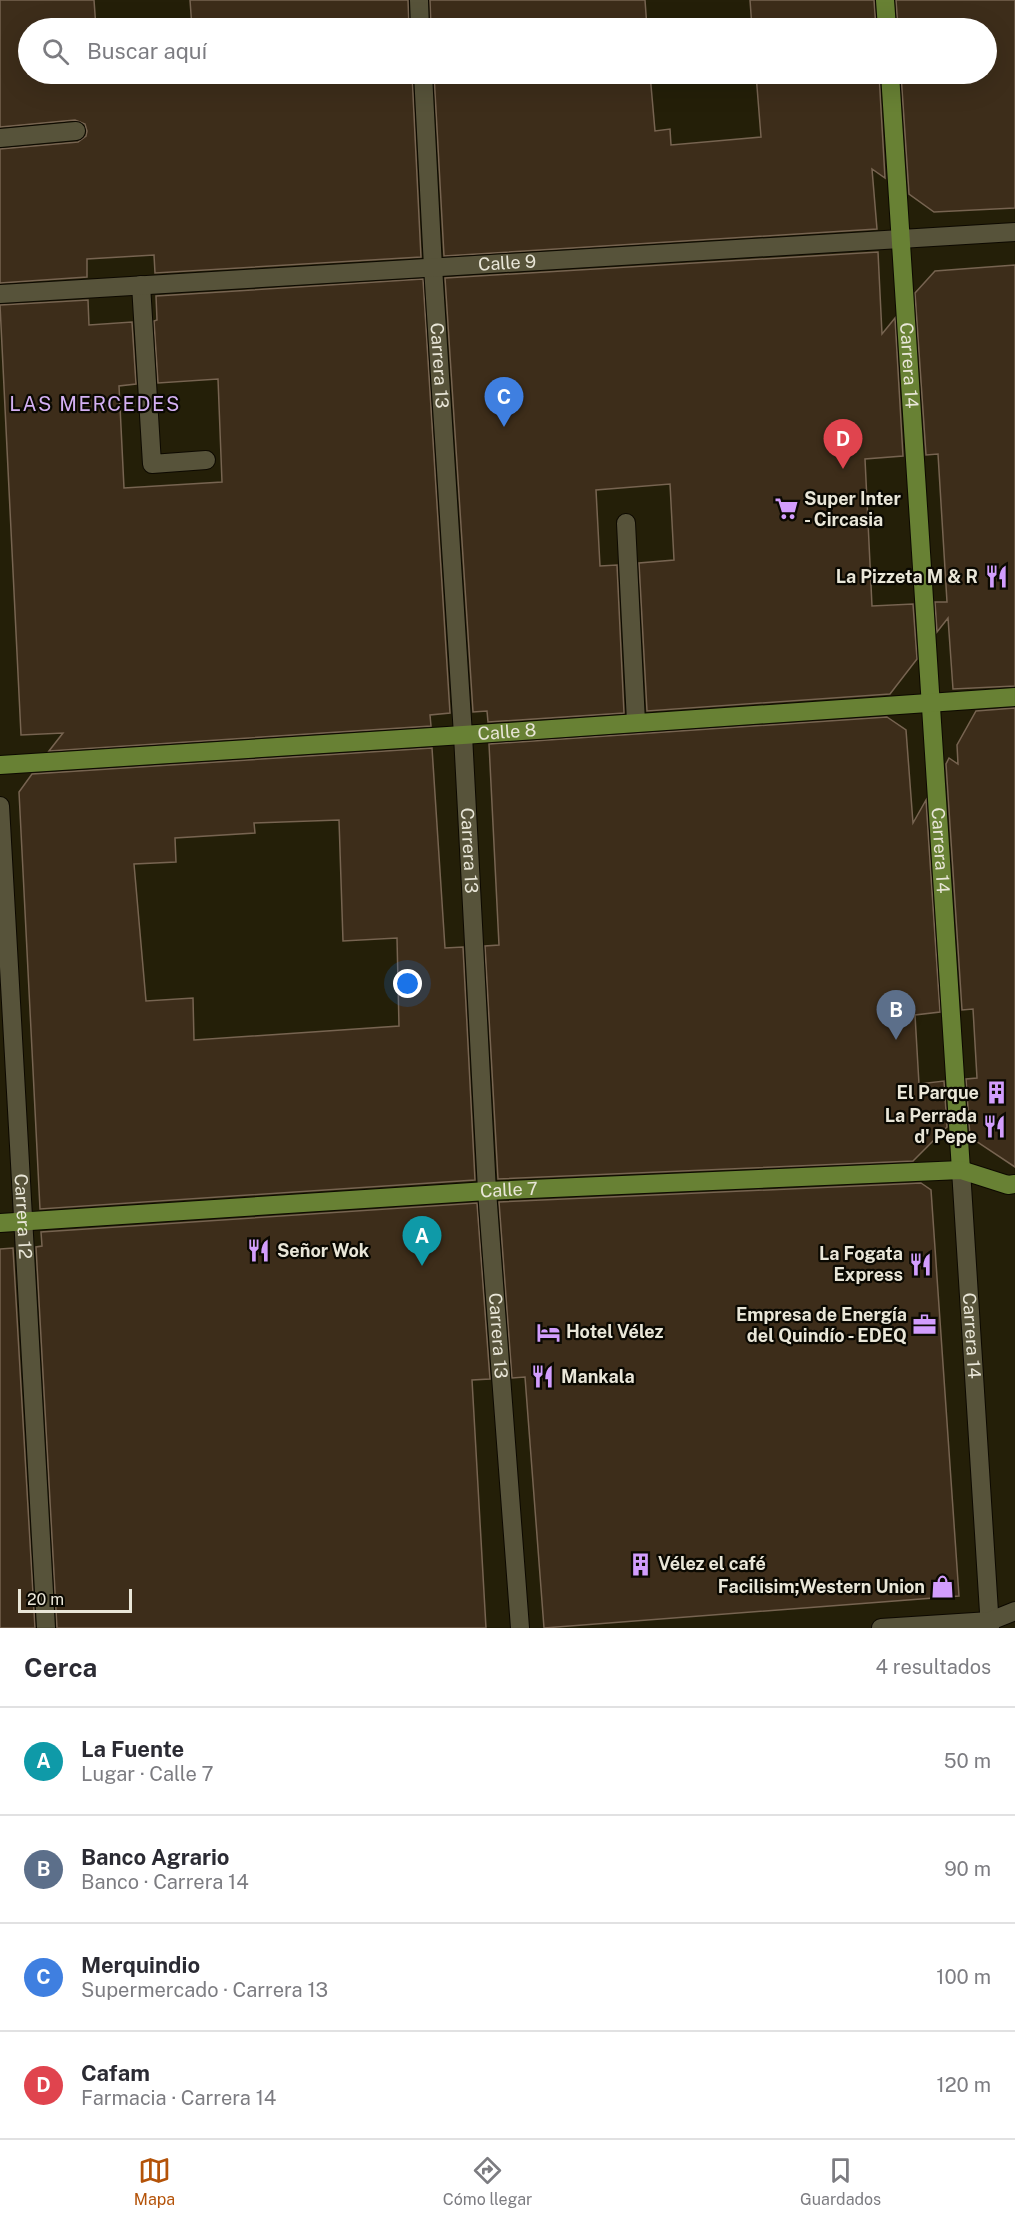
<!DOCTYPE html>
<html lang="es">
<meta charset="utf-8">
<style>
:root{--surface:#fff;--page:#f2f2f3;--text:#2b2b33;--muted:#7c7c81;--line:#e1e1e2;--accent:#b45309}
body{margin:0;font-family:"Public Sans",sans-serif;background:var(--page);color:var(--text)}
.scale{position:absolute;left:18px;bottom:15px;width:114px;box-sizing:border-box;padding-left:6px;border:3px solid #e9e6d8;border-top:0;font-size:16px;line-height:21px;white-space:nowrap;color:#e9e6d8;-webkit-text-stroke:4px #0b0902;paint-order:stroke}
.you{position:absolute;left:408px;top:984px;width:21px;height:21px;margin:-15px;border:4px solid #fff;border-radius:50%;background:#1a73e8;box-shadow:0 0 0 9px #1a73e833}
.badge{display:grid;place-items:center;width:39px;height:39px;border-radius:50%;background:var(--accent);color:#fff;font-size:20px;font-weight:700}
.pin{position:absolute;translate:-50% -50px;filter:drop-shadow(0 2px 3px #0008)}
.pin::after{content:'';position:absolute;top:32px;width:21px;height:18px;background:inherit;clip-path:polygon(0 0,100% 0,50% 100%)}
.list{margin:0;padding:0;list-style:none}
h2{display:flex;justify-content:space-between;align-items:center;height:78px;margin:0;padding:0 24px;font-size:26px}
h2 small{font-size:20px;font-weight:400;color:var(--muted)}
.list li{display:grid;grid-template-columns:39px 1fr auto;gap:18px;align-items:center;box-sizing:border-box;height:108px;padding:0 24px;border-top:2px solid var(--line)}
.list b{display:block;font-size:22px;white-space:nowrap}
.list p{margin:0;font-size:20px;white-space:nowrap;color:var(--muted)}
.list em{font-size:20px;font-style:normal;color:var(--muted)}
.icon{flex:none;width:33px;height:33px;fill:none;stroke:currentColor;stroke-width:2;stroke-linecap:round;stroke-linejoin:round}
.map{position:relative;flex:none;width:1015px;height:1628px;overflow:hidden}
.search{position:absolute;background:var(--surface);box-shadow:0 6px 24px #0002;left:18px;right:18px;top:18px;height:66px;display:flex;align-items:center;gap:15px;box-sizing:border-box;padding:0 21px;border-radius:33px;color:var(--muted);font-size:22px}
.sheet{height:510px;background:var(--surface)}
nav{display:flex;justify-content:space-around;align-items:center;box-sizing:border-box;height:84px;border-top:2px solid var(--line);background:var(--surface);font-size:16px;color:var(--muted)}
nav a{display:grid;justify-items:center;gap:3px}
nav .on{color:var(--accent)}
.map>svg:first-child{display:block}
.building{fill:#3d2d1a;stroke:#776451;stroke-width:1.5;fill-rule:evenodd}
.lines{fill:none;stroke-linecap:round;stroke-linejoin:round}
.minor-casing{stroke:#0d0900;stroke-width:20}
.major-casing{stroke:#0d0900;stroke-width:20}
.minor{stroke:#57533a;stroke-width:18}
.major{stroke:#688134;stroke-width:18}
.labels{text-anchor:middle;stroke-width:4.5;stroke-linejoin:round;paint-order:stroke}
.street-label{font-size:18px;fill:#e9e6d8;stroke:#0b0902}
.poi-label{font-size:18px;font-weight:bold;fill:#e9e6d8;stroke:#0b0902;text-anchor:end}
.neighbourhood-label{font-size:20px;letter-spacing:1.5px;fill:#d4b0f3;stroke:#0b0902}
</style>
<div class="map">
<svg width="1015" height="1628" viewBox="0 0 1015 1628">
<rect width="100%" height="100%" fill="#241f08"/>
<path class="building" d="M0,0H94L96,28H28V74H412L421,257L155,273L154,255L87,259V277L0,283V149L78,142L86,136L87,131L85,124L75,120L0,127Z
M190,0H408L409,28H192Z
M430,0H645L647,28H431Z
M750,0H874L876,28H752Z
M896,0H1015V208L934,212L909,194L901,74H987V28H898Z
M434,74H650L655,131L670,129L671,145L761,137L756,74H879L885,178L872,169L877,229L444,256Z
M878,252L882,334L895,318L903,456L865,459L872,606L913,604L917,659L890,694L647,711L639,563L674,560L670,484L596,490L600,566L617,565L624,713L488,722L487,711L473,712L445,278Z
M1015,265V686L953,689L948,618L937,632L935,602H947L938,454L926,455L915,293L935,271Z
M423,279L450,713L430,715L431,726L49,751L63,733L21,735L0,305L88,300L89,325L132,322L136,384L119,386L124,488L222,482L218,379L158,383L154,321L157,320L156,296Z
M1015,708V1167L970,1137L966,1079L977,1078L973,1009L962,1010L946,764L949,758L958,764L957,745L976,711Z
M887,717L906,730L913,823L926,800L940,1012L915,1015L919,1084L944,1081L947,1127L913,1161L498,1179L485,946L499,945L489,744Z
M432,748L445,948L463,947L475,1180L40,1209L19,792L32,774ZM339,820L343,941L397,938L399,1026L194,1040L193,998L146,1001L134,864L176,862L175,838L255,833L254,823Z
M921,1183L931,1190L959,1596L544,1628L525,1377L512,1378L499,1202Z
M477,1203L490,1379L472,1380L486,1628H57L36,1247L42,1246L41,1232Z
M13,1248L35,1628H0V1249Z"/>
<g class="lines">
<defs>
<g id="minor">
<path d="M419,0L420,28"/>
<path id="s1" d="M423,74L433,267L463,735L487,1191L520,1628"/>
<path d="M0,138L76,131"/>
<path d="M141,285L152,464L206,460"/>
<path id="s2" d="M0,294L1015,232"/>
<path d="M626,523L636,722"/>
<path id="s3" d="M0,806L46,1628"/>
<path id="s4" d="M961,1170L990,1628"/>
<path d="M881,1628L990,1621L1015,1611"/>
</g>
<g id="major">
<path d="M885,0L887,28"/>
<path id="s5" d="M890,74L961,1170"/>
<path id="s6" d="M0,765L463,735L1015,697"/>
<path id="s7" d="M0,1223L487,1191L961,1170L1008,1185L1015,1184"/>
</g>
</defs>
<use href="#minor" class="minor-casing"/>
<use href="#major" class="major-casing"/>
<use href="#minor" class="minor"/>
<use href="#major" class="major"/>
</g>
<defs>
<symbol id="supermarket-bare" viewBox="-9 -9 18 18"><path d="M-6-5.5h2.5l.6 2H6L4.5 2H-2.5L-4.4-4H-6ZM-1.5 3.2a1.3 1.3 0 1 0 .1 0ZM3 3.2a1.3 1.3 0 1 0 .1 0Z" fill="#d29dfd" stroke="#0b0902" stroke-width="2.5" paint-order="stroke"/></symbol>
<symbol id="restaurant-bare" viewBox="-9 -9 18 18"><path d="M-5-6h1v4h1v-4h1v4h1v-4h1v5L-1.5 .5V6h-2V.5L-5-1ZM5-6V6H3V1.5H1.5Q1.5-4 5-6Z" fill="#d29dfd" stroke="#0b0902" stroke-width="2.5" paint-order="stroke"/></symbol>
<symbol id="building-bare" viewBox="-9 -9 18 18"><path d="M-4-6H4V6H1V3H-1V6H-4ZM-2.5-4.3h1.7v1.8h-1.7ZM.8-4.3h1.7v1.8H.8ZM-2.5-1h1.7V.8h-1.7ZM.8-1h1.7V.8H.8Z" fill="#d29dfd" stroke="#0b0902" stroke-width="2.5" paint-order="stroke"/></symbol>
<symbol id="office-bare" viewBox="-9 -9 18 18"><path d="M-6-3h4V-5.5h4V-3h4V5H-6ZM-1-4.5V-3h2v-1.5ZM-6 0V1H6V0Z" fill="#d29dfd" stroke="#0b0902" stroke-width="2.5" paint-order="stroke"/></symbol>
<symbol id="hotel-bare" viewBox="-9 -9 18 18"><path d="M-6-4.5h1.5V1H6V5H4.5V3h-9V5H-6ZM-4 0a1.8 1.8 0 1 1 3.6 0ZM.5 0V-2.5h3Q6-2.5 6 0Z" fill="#d29dfd" stroke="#0b0902" stroke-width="2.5" paint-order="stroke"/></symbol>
<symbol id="shop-bare" viewBox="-9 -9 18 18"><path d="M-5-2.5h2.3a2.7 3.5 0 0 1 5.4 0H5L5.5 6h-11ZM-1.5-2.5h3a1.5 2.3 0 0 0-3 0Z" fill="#d29dfd" stroke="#0b0902" stroke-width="2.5" paint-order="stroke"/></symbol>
</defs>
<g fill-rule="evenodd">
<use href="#supermarket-bare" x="770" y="492" width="33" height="33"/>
<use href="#restaurant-bare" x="980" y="560" width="33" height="33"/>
<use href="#building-bare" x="980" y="1076" width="33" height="33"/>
<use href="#restaurant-bare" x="978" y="1110" width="33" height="33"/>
<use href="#restaurant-bare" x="242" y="1234" width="33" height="33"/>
<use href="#restaurant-bare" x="904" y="1248" width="33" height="33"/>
<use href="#office-bare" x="908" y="1308" width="33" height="33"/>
<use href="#hotel-bare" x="532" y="1316" width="33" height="33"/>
<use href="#restaurant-bare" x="526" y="1360" width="33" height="33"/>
<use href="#building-bare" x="624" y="1548" width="33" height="33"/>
<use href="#shop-bare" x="926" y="1570" width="33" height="33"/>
</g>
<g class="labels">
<g class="street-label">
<text dy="6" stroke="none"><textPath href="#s2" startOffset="508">Calle 9</textPath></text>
<text dy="6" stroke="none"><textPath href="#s1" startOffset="292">Carrera 13</textPath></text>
<text dy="6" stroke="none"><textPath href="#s5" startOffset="292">Carrera 14</textPath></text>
<text dy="6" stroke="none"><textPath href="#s6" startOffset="508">Calle 8</textPath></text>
<text dy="6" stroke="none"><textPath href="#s1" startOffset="778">Carrera 13</textPath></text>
<text dy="6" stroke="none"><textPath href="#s5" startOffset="778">Carrera 14</textPath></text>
<text dy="6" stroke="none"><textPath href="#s7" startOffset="510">Calle 7</textPath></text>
<text dy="6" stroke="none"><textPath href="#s3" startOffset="411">Carrera 12</textPath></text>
<text dy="6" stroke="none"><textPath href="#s1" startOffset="1264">Carrera 13</textPath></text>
<text dy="6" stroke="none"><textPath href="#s4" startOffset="166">Carrera 14</textPath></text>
</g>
<g class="poi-label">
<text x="804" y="505" text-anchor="start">Super Inter<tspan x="804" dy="21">- Circasia</tspan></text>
<text x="978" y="583">La Pizzeta M &amp; R</text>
<text x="979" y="1099">El Parque</text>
<text x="977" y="1122">La Perrada<tspan x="977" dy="21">d' Pepe</tspan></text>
<text x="277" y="1257" text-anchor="start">Señor Wok</text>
<text x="903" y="1260">La Fogata<tspan x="903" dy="21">Express</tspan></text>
<text x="907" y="1321">Empresa de Energía<tspan x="907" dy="21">del Quindío - EDEQ</tspan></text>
<text x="566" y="1338" text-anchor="start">Hotel Vélez</text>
<text x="561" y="1383" text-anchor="start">Mankala</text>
<text x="658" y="1570" text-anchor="start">Vélez el café</text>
<text x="925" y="1593">Facilisim;Western Union</text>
</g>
<g class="neighbourhood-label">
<text x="95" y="411">LAS MERCEDES</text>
</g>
</g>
</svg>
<div class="scale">20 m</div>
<div class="you"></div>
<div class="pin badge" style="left:422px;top:1266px;background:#0f9aa8">A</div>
<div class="pin badge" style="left:896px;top:1040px;background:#5c6f8a">B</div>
<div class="pin badge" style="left:504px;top:427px;background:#3f7fe0">C</div>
<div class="pin badge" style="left:843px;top:469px;background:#e0444e">D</div>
<div class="search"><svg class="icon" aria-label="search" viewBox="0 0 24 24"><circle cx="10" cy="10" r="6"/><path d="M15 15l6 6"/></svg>Buscar aquí</div>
</div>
<section class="sheet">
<h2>Cerca<small>4 resultados</small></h2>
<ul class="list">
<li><span class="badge" style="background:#0f9aa8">A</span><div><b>La Fuente</b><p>Lugar · Calle 7</p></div><em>50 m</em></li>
<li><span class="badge" style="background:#5c6f8a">B</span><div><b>Banco Agrario</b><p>Banco · Carrera 14</p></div><em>90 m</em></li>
<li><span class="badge" style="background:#3f7fe0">C</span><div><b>Merquindio</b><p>Supermercado · Carrera 13</p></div><em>100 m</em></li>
<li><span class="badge" style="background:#e0444e">D</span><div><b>Cafam</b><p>Farmacia · Carrera 14</p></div><em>120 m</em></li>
</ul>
</section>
<nav>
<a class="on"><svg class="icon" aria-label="map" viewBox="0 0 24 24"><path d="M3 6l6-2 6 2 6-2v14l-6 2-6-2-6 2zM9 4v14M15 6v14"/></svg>Mapa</a>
<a><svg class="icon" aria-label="directions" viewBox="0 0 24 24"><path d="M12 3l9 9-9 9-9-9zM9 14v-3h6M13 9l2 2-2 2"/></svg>Cómo llegar</a>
<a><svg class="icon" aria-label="saved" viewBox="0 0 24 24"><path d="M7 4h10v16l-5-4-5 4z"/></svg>Guardados</a>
</nav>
